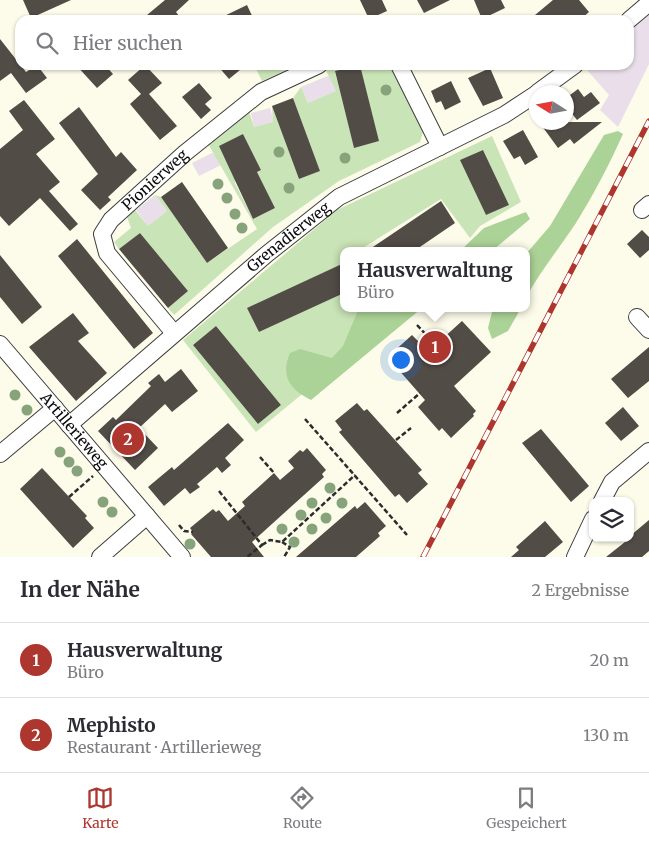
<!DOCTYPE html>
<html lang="de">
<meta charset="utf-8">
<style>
:root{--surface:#fff;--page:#f2f2f3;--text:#2b2b33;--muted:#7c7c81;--line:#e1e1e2;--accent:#ad362e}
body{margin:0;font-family:Merriweather,serif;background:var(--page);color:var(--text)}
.controls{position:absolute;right:15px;bottom:15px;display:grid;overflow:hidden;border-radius:10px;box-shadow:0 1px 4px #0004}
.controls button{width:45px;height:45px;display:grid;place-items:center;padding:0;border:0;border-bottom:1px solid var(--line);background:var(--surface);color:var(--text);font:25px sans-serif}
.compass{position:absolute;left:529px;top:85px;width:45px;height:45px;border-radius:50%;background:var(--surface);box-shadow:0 1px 4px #0004;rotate:281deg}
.you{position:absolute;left:400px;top:359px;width:18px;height:18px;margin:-12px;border:4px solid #fff;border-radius:50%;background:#1a73e8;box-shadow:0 0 0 8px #1a73e833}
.badge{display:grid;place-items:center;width:32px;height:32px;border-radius:50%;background:var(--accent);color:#fff;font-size:16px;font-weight:700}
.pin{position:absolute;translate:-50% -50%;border:2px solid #fff;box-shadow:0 1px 5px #0006}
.popup{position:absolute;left:340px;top:247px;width:190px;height:65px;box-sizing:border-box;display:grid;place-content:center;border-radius:10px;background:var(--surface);filter:drop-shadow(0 1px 4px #0005);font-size:16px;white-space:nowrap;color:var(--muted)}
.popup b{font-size:19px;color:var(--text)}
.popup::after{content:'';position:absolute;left:50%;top:100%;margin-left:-10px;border:10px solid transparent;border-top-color:var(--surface)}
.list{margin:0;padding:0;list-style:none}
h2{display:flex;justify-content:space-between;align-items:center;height:65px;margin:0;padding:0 20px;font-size:21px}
h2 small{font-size:16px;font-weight:400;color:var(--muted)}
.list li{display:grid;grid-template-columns:32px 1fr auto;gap:15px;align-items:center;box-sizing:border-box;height:75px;padding:0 20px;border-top:1px solid var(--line)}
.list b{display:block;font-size:19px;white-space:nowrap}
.list p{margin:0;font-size:16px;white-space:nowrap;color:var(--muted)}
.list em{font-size:16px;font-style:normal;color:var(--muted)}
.icon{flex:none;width:28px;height:28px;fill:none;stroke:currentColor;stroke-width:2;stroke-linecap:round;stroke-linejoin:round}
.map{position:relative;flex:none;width:649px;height:557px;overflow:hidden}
.search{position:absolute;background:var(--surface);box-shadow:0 1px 4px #0004;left:15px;right:15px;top:15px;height:55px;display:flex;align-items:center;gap:12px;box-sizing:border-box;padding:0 18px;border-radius:15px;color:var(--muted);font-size:19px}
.sheet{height:215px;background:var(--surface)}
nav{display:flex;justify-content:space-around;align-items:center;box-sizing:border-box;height:70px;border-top:1px solid var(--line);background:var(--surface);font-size:14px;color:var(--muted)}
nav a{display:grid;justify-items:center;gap:2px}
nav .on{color:var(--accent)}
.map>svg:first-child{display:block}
.industrial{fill:#e9dee9}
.green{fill:#c9e4b6;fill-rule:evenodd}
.forest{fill:#acd397}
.building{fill:#524c47}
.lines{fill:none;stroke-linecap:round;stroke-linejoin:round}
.minor-casing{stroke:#3d3d3d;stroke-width:18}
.path{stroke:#2c2c2c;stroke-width:2.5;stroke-dasharray:5 2.5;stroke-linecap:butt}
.minor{stroke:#fff;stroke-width:16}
.rail-casing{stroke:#ad362e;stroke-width:5.5}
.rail{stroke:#fff;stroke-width:4;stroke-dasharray:11;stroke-linecap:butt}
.tree{fill:#87a37b}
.labels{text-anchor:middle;stroke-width:5;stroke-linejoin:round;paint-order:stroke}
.street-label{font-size:15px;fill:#0a0a0a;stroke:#fff}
</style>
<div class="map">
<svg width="649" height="557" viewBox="0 0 649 557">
<rect width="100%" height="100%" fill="#fdfbe9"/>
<path class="industrial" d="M649,14V64L618,127L600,110L609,95L586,69L591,65H629V32Z
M330,75L337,91L308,103L301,87Z
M270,108L274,122L254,127L251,113Z
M214,152L221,165L199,176L192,163Z
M155,195L167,211L148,226L136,210Z"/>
<path class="green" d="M254,65H297L262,81Z
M335,65H360L335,72L354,147L379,141L360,65H391L423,132L420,142L339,181L273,227L174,315L168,308L188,291L140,233L119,249L114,242L131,228L125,211L131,205L148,226L167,211L155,195L161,197L207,263L257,229L207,142L248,108L254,127L273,122L272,106L299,179L320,171L293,98L301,87L308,103L336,91L326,70ZM243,134L261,170L257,172L275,208L253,219L235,183Z
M492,136L521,202L480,226L470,238L441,199L358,251H344V269L341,265L248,308L259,332L344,293V308H377L385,326L256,432L183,340L337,210ZM483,150L509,205L486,215L461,160ZM216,326L281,405L258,424L193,345Z"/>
<path class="forest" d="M618,131L623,134C609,165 594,194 576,223C559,248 541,271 526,297V254L550,226L604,135Z
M526,212L530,219L492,251H460L484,228Z
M359,308H422L311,400C290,390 280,376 290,353L300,349L332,358L343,346Z
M493,308H521L508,331L492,339L488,328Z"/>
<path class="building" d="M23,0H71L31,18Z
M165,0H189L176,12L182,20H141Z
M360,0H382L387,11L369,19Z
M417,0H450L424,13Z
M474,0H501L505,8L482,19Z
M553,0H579L589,12L580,20H529Z
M247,5L254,20H216Z
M0,39L26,72L37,65L47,78L26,93L11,73L0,81Z
M76,65H105L113,74L97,88Z
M145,65L162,83L149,94L177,126L160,140L130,104L141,94L128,80Z
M217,65H246L229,79Z
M360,65L379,141L354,148L335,71Z
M490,68L503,98L483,106L468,78Z
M451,81L461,102L445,110L441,101L436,103L431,91Z
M199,83L212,98L205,104L211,110L201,119L182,97Z
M578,89L584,97L591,92L600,103L577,120L566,106V98Z
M293,98L320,171L299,179L272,106Z
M24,100L55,139L36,154L60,182L49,191L78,224L70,231L40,198L9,226L0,216V149L23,130L9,111Z
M79,107L116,157L121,152L137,170L108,197L111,200L100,210L81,190L98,174L59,123Z
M539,122H602L574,144L570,139L558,148Z
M523,130L538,157L525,165L520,156L514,159L503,141Z
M243,134L261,170L257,172L275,208L253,219L219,146Z
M483,150L509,205L486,215L460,160Z
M182,182L228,248L207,263L161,197Z
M441,201L455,223L414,251H367Z
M642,230L649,237V250L640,258L627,244Z
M140,233L188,291L168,308L119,249Z
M77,239L153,333L134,349L58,256Z
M0,255L42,307L22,324L0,297Z
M344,263V293L259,332L247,308Z
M73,313L89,333L78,341L107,373L76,401L29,347Z
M462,321L491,352L454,386L476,411L473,414L474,416L451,438L442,428L439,431L418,407L425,400L397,368L401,364L391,354L412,335L422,345L425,342L431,349Z
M216,326L281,405L258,424L193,345Z
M649,347V381L628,398L611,379Z
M181,369L198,391L172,412L165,404L139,428L158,448L135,470L98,431L113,417L116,420L151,386L148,383L159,374L165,382Z
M357,403L364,411L367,409L422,470L418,473L428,484L407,503L399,494L395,497L339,432L342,430L335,421Z
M623,407L639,426L621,441L605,423Z
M228,423L244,440L225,458L231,465L222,473L217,467L197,484L200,487L190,494L185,488L164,506L148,487L172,467L174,470Z
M541,429L589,486L571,502L522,443Z
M307,448L326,470L322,474L324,477L252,542L264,557H211L191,534L193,532L190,528L213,509L216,512L219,510L228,521L245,506L242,502L274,473L280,480L294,468L288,461L300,450L303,452Z
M42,468L87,516L85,518L94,528L73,548L20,489Z
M365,502L386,526L378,533L380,536L356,557H296L355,506L357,509Z
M649,520V551L642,557H606L630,538V536Z
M545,521L563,542L545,557H511L519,550L516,547Z"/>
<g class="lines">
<defs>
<g id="minor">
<path d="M629,20L649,3"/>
<path d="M399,65L440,147"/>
<path d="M538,92L575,65"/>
<path d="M642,210L649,204"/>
<path d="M637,317L649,330"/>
<path id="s1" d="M174,333L107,253L102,234L111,220L185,153L261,92L319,65"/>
<path id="s2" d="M0,344L182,557"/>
<path id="s3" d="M69,425L267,254L339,197L504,115L536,94"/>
<path d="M0,454L55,408"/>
<path d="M602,501L612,482L649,451"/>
<path d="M100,557L147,516"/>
<path d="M575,557L593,519"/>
</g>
</defs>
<use href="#minor" class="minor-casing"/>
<path class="path" d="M268,65L271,71
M417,325L431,340L433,347
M397,413L420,393
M305,419L407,535
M396,440L411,428
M260,457L274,473
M219,491L262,545L247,557
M69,497L93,476
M179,525L184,531L193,532
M282,542L290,547L284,557
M262,545L270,540L282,542L355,475"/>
<use href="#minor" class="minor"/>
<defs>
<path id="rail" d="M423,557L649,121"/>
</defs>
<use href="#rail" class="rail-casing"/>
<use href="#rail" class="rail"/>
</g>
<g class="tree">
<circle cx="386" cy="90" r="5.5"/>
<circle cx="279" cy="152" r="5.5"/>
<circle cx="345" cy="158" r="5.5"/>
<circle cx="218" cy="184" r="5.5"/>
<circle cx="289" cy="188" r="5.5"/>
<circle cx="227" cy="198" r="5.5"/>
<circle cx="235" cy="214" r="5.5"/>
<circle cx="242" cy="228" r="5.5"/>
<circle cx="15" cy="395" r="5.5"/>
<circle cx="27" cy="410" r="5.5"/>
<circle cx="60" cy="452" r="5.5"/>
<circle cx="69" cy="462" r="5.5"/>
<circle cx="77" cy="471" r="5.5"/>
<circle cx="330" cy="488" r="5.5"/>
<circle cx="103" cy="502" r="5.5"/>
<circle cx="312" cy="503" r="5.5"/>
<circle cx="342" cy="503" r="5.5"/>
<circle cx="112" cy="512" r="5.5"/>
<circle cx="301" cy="515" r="5.5"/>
<circle cx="326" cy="518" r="5.5"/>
<circle cx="282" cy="529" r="5.5"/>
<circle cx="312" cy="529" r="5.5"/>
<circle cx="294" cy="542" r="5.5"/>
<circle cx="190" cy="544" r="5.5"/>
</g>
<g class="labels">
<g class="street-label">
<text dy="5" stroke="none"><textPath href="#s1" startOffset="200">Pionierweg</textPath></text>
<text dy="5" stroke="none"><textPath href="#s3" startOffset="289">Grenadierweg</textPath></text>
<text dy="5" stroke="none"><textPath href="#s2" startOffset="114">Artillerieweg</textPath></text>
</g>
</g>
</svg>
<div class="controls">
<button><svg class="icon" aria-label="layers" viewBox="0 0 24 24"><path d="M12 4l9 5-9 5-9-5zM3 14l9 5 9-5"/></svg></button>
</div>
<svg class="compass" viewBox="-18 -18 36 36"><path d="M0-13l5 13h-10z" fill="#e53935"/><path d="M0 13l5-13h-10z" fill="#7c7c81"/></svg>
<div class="you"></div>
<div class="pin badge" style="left:435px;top:347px">1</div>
<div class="popup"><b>Hausverwaltung</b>Büro</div>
<div class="pin badge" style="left:128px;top:439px">2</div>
<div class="search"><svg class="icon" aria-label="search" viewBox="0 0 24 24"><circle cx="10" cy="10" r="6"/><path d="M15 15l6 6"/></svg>Hier suchen</div>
</div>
<section class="sheet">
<h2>In der Nähe<small>2 Ergebnisse</small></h2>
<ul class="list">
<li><span class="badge">1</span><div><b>Hausverwaltung</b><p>Büro</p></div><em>20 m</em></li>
<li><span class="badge">2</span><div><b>Mephisto</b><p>Restaurant · Artillerieweg</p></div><em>130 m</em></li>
</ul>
</section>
<nav>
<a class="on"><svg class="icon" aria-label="map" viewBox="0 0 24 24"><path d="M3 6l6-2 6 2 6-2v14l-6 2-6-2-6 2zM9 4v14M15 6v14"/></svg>Karte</a>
<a><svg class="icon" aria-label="directions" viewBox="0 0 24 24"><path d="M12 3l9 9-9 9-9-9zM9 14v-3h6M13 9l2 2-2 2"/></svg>Route</a>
<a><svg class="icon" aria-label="saved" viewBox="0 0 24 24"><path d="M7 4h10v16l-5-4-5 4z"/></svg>Gespeichert</a>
</nav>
